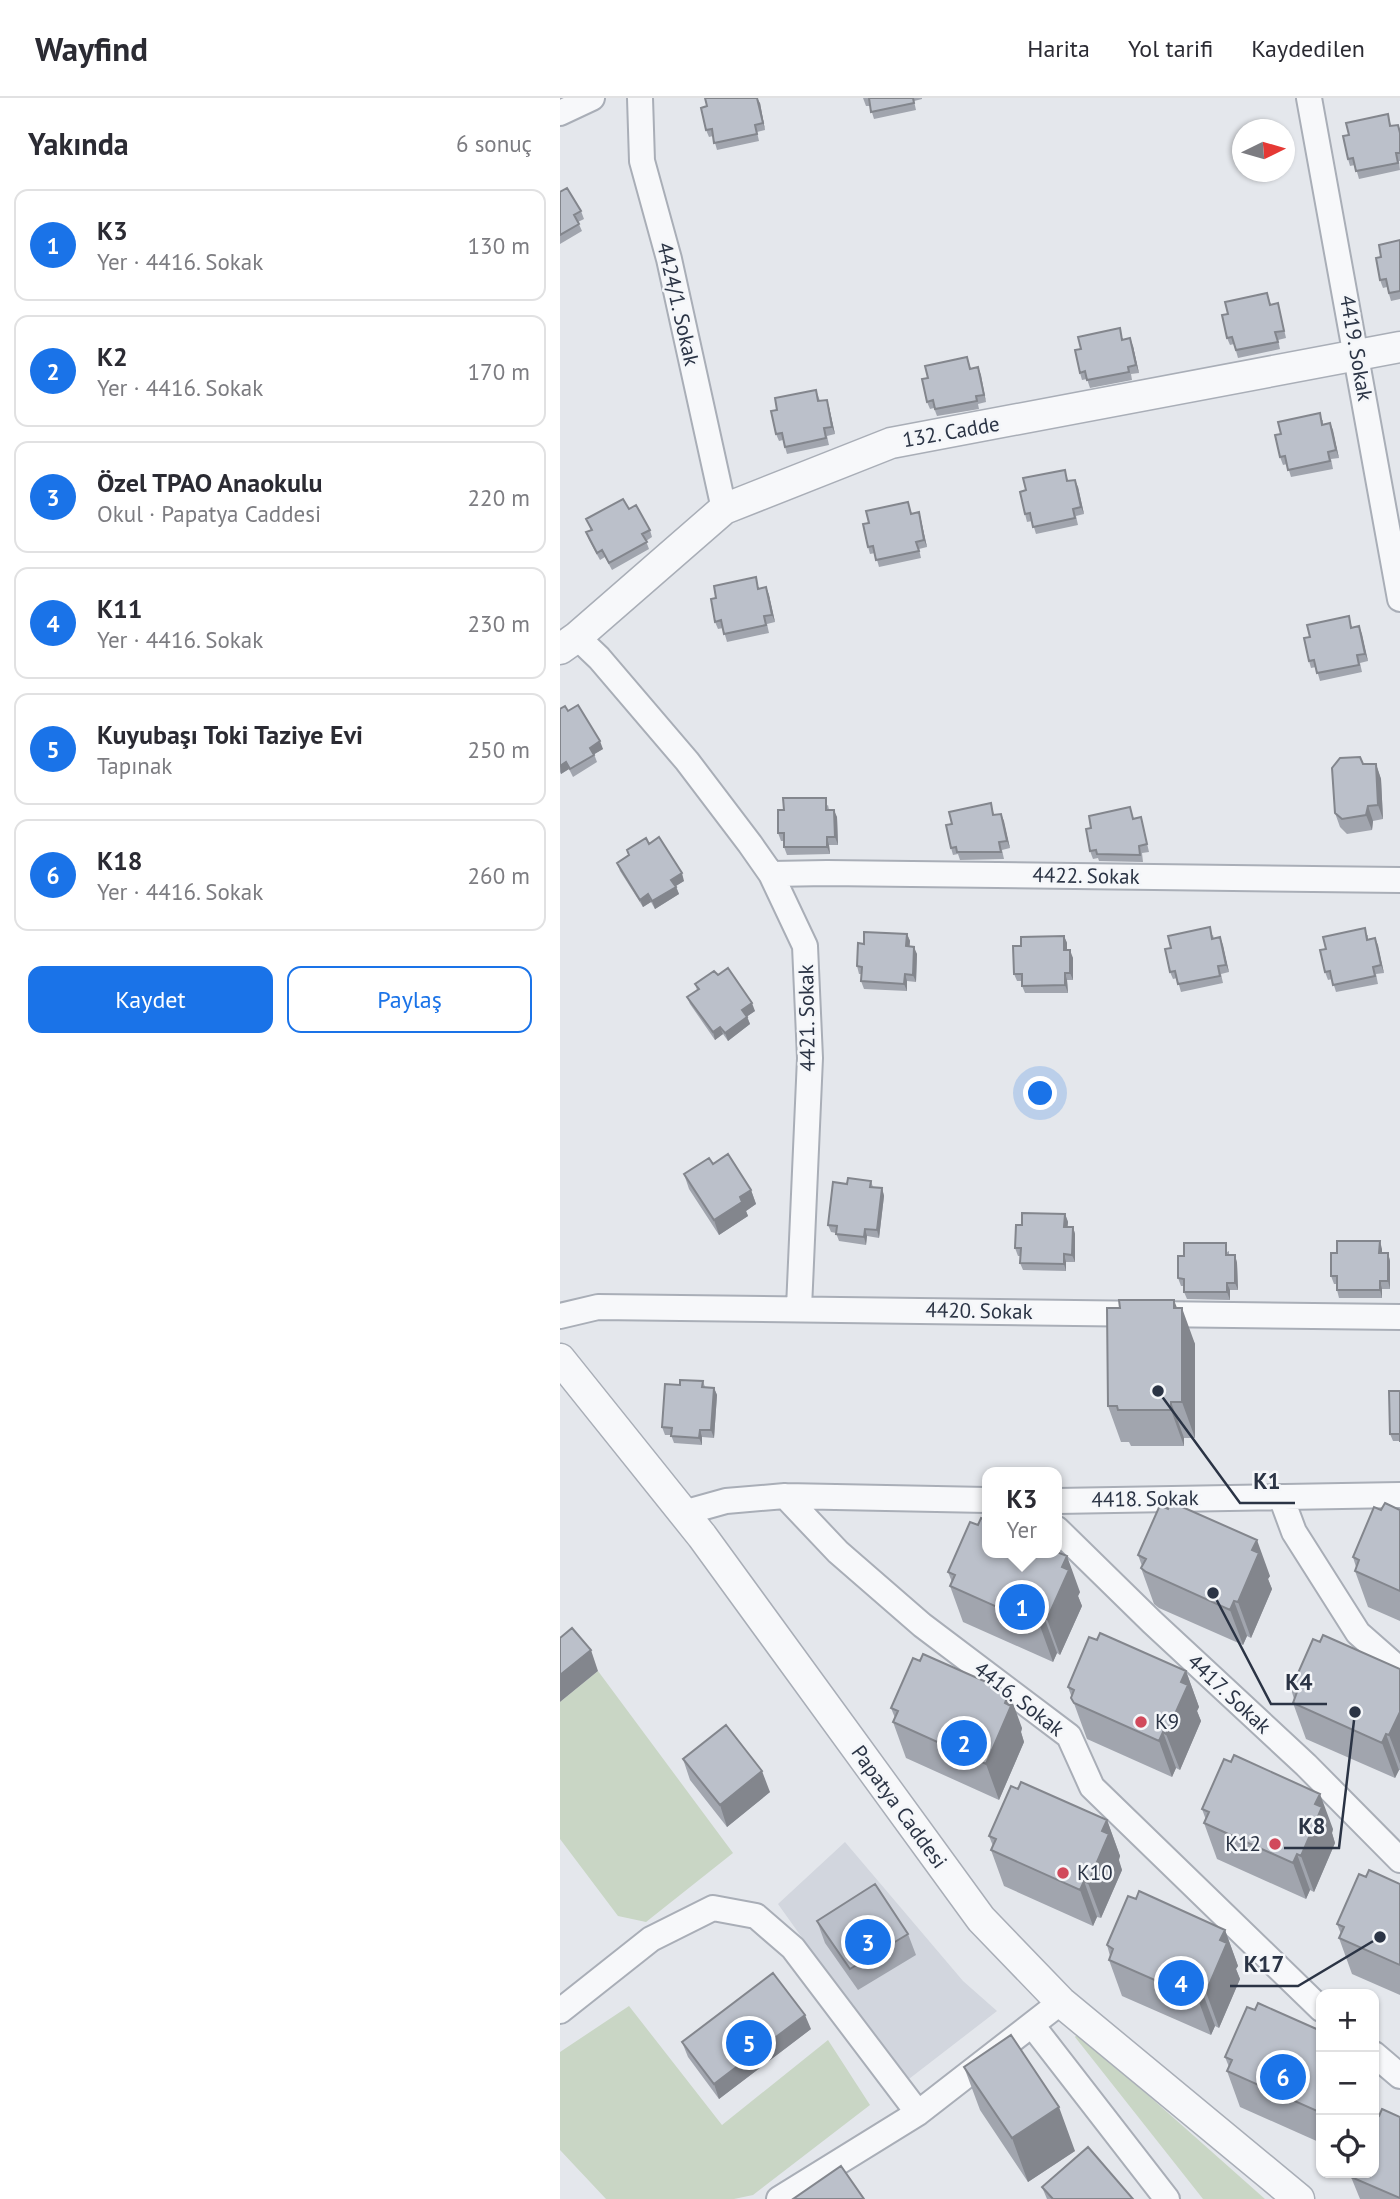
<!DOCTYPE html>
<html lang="tr">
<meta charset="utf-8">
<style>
:root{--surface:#fff;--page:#f7f7f7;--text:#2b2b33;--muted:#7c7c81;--line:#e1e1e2;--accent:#1a73e8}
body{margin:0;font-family:"PT Sans",sans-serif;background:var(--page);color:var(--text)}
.controls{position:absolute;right:21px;bottom:21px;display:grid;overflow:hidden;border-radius:14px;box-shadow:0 2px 5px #0004}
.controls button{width:63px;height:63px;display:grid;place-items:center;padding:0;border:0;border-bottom:2px solid var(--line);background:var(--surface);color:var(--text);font:35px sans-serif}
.compass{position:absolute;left:672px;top:21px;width:63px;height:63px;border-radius:50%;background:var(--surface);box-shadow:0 2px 5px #0004;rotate:85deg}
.you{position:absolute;left:481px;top:996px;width:24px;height:24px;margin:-18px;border:5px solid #fff;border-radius:50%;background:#1a73e8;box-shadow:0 0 0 10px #1a73e833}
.badge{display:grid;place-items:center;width:46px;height:46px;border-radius:50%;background:var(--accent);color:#fff;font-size:23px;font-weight:700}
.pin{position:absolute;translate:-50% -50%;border:4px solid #fff;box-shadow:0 2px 7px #0006}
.popup{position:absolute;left:422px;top:1369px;width:80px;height:91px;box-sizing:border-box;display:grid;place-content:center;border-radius:14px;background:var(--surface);filter:drop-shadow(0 2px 5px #0005);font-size:23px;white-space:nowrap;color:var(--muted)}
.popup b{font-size:26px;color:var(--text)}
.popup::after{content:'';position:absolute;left:50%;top:100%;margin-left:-14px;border:14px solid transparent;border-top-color:var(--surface)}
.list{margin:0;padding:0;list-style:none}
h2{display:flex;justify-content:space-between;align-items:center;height:91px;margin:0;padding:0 28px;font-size:30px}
h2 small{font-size:23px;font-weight:400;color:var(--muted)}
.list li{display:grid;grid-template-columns:46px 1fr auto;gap:21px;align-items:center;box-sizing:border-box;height:112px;margin:0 14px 14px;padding:0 14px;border:2px solid var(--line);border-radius:14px}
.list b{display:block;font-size:26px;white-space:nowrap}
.list p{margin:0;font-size:23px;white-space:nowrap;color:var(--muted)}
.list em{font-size:23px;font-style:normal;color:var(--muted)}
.actions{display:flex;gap:14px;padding:21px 28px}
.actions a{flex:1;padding:16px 0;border:2px solid var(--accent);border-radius:14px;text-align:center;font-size:24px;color:var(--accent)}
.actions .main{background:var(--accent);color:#fff}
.icon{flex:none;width:38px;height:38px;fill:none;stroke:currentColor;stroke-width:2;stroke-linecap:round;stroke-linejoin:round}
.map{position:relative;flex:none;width:840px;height:2101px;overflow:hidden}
header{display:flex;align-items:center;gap:42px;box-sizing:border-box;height:98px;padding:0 35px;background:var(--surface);border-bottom:2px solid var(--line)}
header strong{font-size:33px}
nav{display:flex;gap:38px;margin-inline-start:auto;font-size:24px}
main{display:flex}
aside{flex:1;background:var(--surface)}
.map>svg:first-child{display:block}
.built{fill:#d2d6de}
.green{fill:#c9d6c5}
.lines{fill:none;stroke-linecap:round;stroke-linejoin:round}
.minor-casing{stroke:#a9aeb7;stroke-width:28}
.tertiary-casing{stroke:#a9aeb7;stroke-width:33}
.minor{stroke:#f7f8fa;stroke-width:24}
.tertiary{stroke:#f7f8fa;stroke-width:30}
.wall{fill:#a1a5ae}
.shaded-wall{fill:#83868d}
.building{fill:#bbc0ca;stroke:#83868d;stroke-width:2}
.poi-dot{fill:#d1495b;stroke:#f4f6f9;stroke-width:2.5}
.labels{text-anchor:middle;stroke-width:5;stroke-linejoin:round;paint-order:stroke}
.street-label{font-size:21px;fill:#2b3445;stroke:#f4f6f9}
.poi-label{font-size:21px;fill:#2b3445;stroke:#f4f6f9;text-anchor:start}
.leader{fill:none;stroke:#2b3445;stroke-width:2.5}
.callout-dot{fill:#2b3445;stroke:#f4f6f9;stroke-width:2.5}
.callout-label{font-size:23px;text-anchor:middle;font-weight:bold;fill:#2b3445;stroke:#f4f6f9;stroke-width:5;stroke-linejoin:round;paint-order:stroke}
</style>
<header>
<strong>Wayfind</strong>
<nav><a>Harita</a><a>Yol tarifi</a><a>Kaydedilen</a></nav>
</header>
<main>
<aside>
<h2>Yakında<small>6 sonuç</small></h2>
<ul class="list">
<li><span class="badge">1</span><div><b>K3</b><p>Yer · 4416. Sokak</p></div><em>130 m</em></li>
<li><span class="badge">2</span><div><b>K2</b><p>Yer · 4416. Sokak</p></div><em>170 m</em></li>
<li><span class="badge">3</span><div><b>Özel TPAO Anaokulu</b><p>Okul · Papatya Caddesi</p></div><em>220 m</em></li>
<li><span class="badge">4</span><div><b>K11</b><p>Yer · 4416. Sokak</p></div><em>230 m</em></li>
<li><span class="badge">5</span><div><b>Kuyubaşı Toki Taziye Evi</b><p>Tapınak</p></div><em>250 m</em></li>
<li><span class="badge">6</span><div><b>K18</b><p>Yer · 4416. Sokak</p></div><em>260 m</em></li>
</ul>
<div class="actions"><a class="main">Kaydet</a><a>Paylaş</a></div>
</aside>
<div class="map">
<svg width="840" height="2101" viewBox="0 0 840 2101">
<rect width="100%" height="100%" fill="#e4e7ec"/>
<path class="built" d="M285,1744L403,1883L437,1913L345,1984L218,1806Z"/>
<path class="green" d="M38,1573L173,1755L86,1824L58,1818L0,1741V1604Z
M69,1908L162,2027L268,1942L310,2007L193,2097L174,2101H46L0,2052V1954Z
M518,1935L705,2101H643L515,1939Z"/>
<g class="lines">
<defs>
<path id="minor" d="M80,0L82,63L109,161L164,411
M749,0L840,501
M0,15L32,0
M17,539L39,560L127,663L190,746L211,776L245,848L250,960L239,1210
M211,776L267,775L840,782
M0,1218L38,1209L840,1219
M225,1398L278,1454L362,1527L509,1638L532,1689L761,1911
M721,1399L734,1434L798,1535L840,1572
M497,1403L840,1397
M123,1415L166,1403L225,1398L427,1402
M497,1431L592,1524L746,1667L840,1762
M0,1913L91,1841L153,1810L196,1818L233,1850L358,2015
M472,1927L607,2101
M814,1956L840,1978
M219,2101L358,2015L501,1904"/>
<path id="tertiary" d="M0,551L17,539L164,411L331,345L840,249
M0,1261L142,1438L421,1821L501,1904L739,2101"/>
</defs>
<use href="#minor" class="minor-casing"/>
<use href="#tertiary" class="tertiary-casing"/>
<use href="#minor" class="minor"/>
<use href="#tertiary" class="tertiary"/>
</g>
<path class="wall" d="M303,0H362V1L354,3L356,12L314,21L310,8H306Z
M200,5L205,32L197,34L199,43L157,52L153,38L149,39L146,32Z
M830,24L831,28L838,27L840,31V63H839L840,72L799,81L795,67L790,68L788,61L789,37Z
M0,94L21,113L24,121L18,124L22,133L0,146Z
M840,142V201L831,203L827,189L823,190L820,182L821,159Z
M707,195L711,207L720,213L726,240L718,242L720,251L678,260L674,246L670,247L667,240L668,216Z
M563,242L573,248L579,275L571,276L572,282L530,290L527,281L522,282L520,275Z
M407,259L411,271L418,269L426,304L418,306L419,311L377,318L374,310L370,311L367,304L368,280Z
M256,292L260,303L269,309L275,336L267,338L269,347L227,356L223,342L219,343L216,336L217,312Z
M763,322V326L770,325L779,360L771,361L773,371L731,379L727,366L723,367L720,359L721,336Z
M507,379L508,383L518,389L524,416L516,418L518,427L476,436L472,423L467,424L465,416Z
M69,411L90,432L92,439L86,443L89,451L52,472L45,459L40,462L29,442L26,434L31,432L26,421Z
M359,414L361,422L367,449L359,451L361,460L319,469L315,455L310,456L308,449L351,416Z
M206,489L209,497L215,524L207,526L209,535L167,544L163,530L158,531L155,524L199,491Z
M789,518L792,530L799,528L808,563L800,565L802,574L760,583L756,569L751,570L749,563L750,539Z
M0,611L8,613L43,651L34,656L37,664L13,679L9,671L1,676L0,674Z
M803,666H816L821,681L823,721L813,723L812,732L787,736L780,729L775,715Z
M268,707L269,712L277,719L278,747H269L270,756L227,757L224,749V743H221L218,735Z
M433,713L434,717L441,716L450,750L442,752L444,761L400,762L398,756L393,757L391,750Z
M581,719L589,754L582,755L583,764L539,763L538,760L533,761L530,753L574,720Z
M89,746L124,783L116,788L119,796L95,811L91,804L83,809L60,773L57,765L69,758L67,752Z
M347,836L350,843L349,848L357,856L356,884L347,883V893L304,891L301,883L302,876H299L297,868L304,846Z
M653,837L654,841L660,839L669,874L661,876L663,885L621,894L617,880L613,881L610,874L611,850Z
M808,837V841L815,840L824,875L816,876L818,886L776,894L772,881L768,882L765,874L766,851Z
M504,838L507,845V852L513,860V882H507L508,895H465L462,888V883H457L454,876L461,848Z
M158,877L195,913L187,918L190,926L168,943L163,936L155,942L130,906L127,899L137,892L135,886Z
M153,1066L191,1092L196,1106L186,1113L188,1118L159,1137L129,1091L124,1076Z
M311,1083L313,1089L322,1090L324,1098L319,1140L307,1138L306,1147L279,1143L276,1135L271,1134L268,1127L287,1086Z
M505,1116L508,1124L507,1129H513L515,1136V1164H506V1173L463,1172L460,1165L461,1158H458L455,1150L462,1127Z
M822,1151V1155H828L830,1163V1191H822V1200H779L777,1192V1186H774L771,1178Z
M669,1153V1157H675L677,1165L678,1192H670V1202L627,1201L624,1194V1188H621L618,1180Z
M617,1210L635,1246V1340H624V1348H571L569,1344H561L548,1308Z
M143,1283L145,1289L154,1290L157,1297L154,1340L142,1339V1347L114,1345L111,1337H105L102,1329L120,1287Z
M840,1293V1345V1343H833L830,1336Z
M821,1412H840V1523L808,1509L795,1473L796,1469L793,1459Z
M578,1457L710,1478L708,1481L712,1491L691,1540L687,1538L683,1547L599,1510L594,1506L581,1470L582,1468Z
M388,1474L520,1494L518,1498L522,1508L500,1557L497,1555L493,1564L403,1524L390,1488L392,1484Z
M760,1544L840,1571V1672H839L835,1680L746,1641L733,1605L734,1601L731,1591Z
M626,1573L639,1609L637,1613L641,1623L620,1672L616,1670L612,1679L527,1641L508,1589Z
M331,1610L462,1630L461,1634L464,1644L439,1702L346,1660L333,1624L335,1620Z
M123,1661L210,1694L167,1729L130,1682Z
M458,1691L547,1722L560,1758L558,1762L562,1772L541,1820L537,1819L533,1828L444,1788L431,1752L433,1748L429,1738Z
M642,1711L773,1731L772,1735L775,1745L754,1794L750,1792L746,1801L657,1761L644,1725L646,1722Z
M806,1779L840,1786V1897L792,1876L779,1840L781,1836L777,1826Z
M257,1823L348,1836L356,1857L298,1892L265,1845Z
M665,1832L678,1868L676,1871L680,1881L659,1930L655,1928L651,1937L562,1898L549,1862L550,1858L547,1847Z
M695,1912L761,1933V2045L680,2009L667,1973L669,1969L665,1959Z
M251,1931L159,2001L128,1959L122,1944Z
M404,1969L515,2053L468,2084L420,2012Z
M819,2018L840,2019V2101H800L791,2079Z
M482,2089L573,2101H487Z"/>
<path class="shaded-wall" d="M197,0L200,5L205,32L203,25Z
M570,240L573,248L579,275L576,267Z
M418,269L421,277L426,304L424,297Z
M267,302L269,309L275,336L272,329Z
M770,325L773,332L779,360L776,352Z
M515,382L518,389L524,416L521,409Z
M359,414L361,422L367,449L364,442Z
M206,489L209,497L215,524L212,517Z
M799,528L802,536L808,563L805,556Z
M40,643L43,651L33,657L30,650Z
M6,664L9,671L1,676L0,668Z
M816,666L821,681L823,721L818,707Z
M808,708L813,723L812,732L806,717Z
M274,712L277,719L278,747L275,739Z
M441,716L444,723L450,750L447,743Z
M267,739L269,747L270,756L267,749Z
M122,775L124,783L114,789L111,782Z
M116,789L119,796L95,811L92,803Z
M88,796L91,804L83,809L80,802Z
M347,836L350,843L349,856L346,848Z
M504,838L507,845V860L504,852Z
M660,839L663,847L669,874L666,867Z
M815,840L818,847L824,875L821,867Z
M354,849L357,856L356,884L353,877Z
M510,852L513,860V882L510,875Z
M505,875L507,882L508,895L505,887Z
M345,876L347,883V893L344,886Z
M192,905L195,913L185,920L182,912Z
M187,919L190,926L168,943L165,935Z
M160,929L163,936L155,942L153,934Z
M322,1090L324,1098L319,1140L317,1132Z
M191,1092L196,1106L186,1113L188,1118L159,1137L154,1122L180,1099Z
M505,1116L508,1124L507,1136L504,1129Z
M513,1129L515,1136V1164L512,1157Z
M305,1131L307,1138L306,1147L304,1139Z
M820,1143L822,1151V1163L819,1155Z
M828,1155L830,1163V1191L828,1183Z
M504,1156L506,1164V1173L504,1166Z
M675,1157L677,1165L678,1192L675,1185Z
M820,1183L822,1191V1200L820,1192Z
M667,1185L670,1192V1202L667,1194Z
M614,1202L622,1223V1210L635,1246V1340L622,1304Z
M154,1290L157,1297L154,1340L151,1332Z
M611,1304L624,1340V1348L611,1312Z
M140,1332L142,1339V1347L139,1340Z
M697,1442L710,1478L708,1481L712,1491L691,1540L678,1504L692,1452Z
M507,1458L520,1494L518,1498L522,1508L500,1557L487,1521L502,1469Z
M674,1503L687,1538L683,1547L670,1512Z
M484,1519L497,1555L493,1564L480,1528Z
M31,1552L38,1573L0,1604V1577Z
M626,1573L639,1609L637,1613L641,1623L620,1672L606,1636L621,1584Z
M449,1594L462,1630L461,1634L464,1644L439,1702L426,1666Z
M840,1614V1666L829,1637Z
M603,1634L616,1670L612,1679L599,1643Z
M826,1636L839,1672L835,1680L822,1645Z
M202,1673L210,1694L167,1729L160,1707Z
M760,1696L773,1731L772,1735L775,1745L754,1794L741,1758L755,1706Z
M547,1722L560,1758L559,1762L562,1772L541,1820L528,1785L542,1733Z
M737,1756L750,1792L746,1801L733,1765Z
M524,1783L537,1819L533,1828L520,1792Z
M665,1832L678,1868L676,1871L680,1881L659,1930L646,1894L660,1842Z
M642,1893L655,1928L651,1937L638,1901Z
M245,1917L251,1931L159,2001L154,1986Z
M761,2004V2024L757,2013Z
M499,2009L515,2053L468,2084L452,2040Z"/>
<path class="building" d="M145,0H197L203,25L195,27L197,36L154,45L152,31L146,32L141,10L147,8Z
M309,0H353L354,5L311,14Z
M828,16L830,28L838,27L840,35V55H836L838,65L796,73L793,60L788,61L783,38L789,37L786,25Z
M7,90L21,113L14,117L19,126L0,137V94Z
M840,142V193L829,195L826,181L820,182L816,160L821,159L819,147Z
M707,195L710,207L718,205L724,233L715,234L718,244L676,252L672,239L667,240L662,217L668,216L665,204Z
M560,230L562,242L570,240L576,267L568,269L569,274L527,282L525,273L520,275L515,252L521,251L518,239Z
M407,259L410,271L418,269L424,297L416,298L417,303L375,311L373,302L367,304L362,281L368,280L365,268Z
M256,292L258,303L267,302L272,329L264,330L266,340L225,349L222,335L216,336L211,313L217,312L215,300Z
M760,315L762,327L770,325L776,352L768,354L770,363L728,372L725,358L720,359L715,337L721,336L718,324Z
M505,372L507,383L515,382L521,409L513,411L515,420L473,429L470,415L465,416L460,394L466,392L463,380Z
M63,401L69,411L76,407L90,432L82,436L87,444L49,465L42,452L37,455L26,434L32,432L26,421Z
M348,404L351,416L359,414L364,442L356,444L359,453L316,462L313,448L308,449L303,426L309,425L306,413Z
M196,479L198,491L206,489L212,517L204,518L206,527L164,536L161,522L155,524L151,501L156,500L154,488Z
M789,518L791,530L799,528L805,556L797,557L799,567L757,575L754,562L749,563L744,540L750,539L747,527Z
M18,607L40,643L30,650L34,657L10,671L6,664L0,668V611L5,608L8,613Z
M800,659L803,666H816L818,707L808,708L806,717L782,721L775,715L772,670L780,660Z
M223,700H266V712H274L275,739H267V749H224V735H218V712H224Z
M431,705L433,717L441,716L447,743L439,744L441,754H397L396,749L391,750L386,727L392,726L389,714Z
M570,709L573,721L581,719L587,746L579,748L580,757L537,756L536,752L530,753L526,731L531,730L529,718Z
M99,739L122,775L111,782L116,789L92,803L88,796L80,802L57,765L69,757L67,752L86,740L89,746Z
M650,829L652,841L660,839L666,867L658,868L660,878L618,886L615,873L610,874L605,851L611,850L608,838Z
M805,830L807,842L815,840L821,867L813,869L815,878L773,887L770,873L765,874L760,852L766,851L763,839Z
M304,834L347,836L346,848L354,849L353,877L345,876L344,886L301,883L302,869L297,868L298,845L304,846Z
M504,838V852H510V875H505V887L462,888V876H454L453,848H461V839Z
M168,870L192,905L182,912L187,919L165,935L160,929L153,934L127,899L139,891L135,886L154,873L158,877Z
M168,1056L191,1092L180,1099L182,1104L154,1122L124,1076L149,1060L153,1066Z
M288,1080L311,1083L310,1089L322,1090L317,1132L305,1131L304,1139L276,1136L277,1128L268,1127L273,1084L287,1086Z
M462,1115L505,1116L504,1129H513L512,1157L504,1156V1166L460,1165L461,1150H455L456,1127H462Z
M777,1143H820L819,1155H828V1183H820V1192H777V1178H771V1155H777Z
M624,1145H666V1157H675V1185H667V1194H624V1181L618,1180V1158H624Z
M559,1202H614V1210H622V1304H611V1312H558L557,1308H548L547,1210H560Z
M120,1282L143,1283L142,1289L154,1290L151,1332H140L139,1340L111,1338L112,1330L102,1329L105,1286L120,1287Z
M829,1293H840V1344V1336H830Z
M611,1404L697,1442L692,1452L699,1455L678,1504L674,1503L670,1512L586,1474L581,1470L586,1461L578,1457L600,1407L608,1411Z
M825,1405L840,1412V1493L795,1473L799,1462L793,1459L814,1409L821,1412Z
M421,1420L427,1423V1455L497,1454L507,1458L502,1469L509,1472L487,1521L484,1519L480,1528L390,1488L395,1477L388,1474L410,1424L418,1427Z
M12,1530L31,1552L0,1577V1540Z
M540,1535L626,1573L621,1584L628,1587L606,1636L603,1634L599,1643L514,1605L511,1600L514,1592L508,1589L529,1539L537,1542Z
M763,1537L840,1571V1614L829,1637L826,1636L822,1645L733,1605L737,1594L731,1591L753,1541L760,1544Z
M363,1556L449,1594L445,1605L451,1608L426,1666L333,1624L338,1613L331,1610L353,1560L360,1563Z
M166,1627L202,1673L160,1707L123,1661Z
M674,1657L760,1696L755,1706L762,1709L741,1758L737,1756L733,1765L644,1725L649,1714L642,1711L664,1661L671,1664Z
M461,1684L547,1722L542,1733L549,1736L528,1785L524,1783L520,1792L431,1752L436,1741L429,1738L451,1688L458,1691Z
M809,1772L840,1786V1867L779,1840L784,1829L777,1826L799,1776L806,1779Z
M315,1786L348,1836L290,1871L257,1823Z
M579,1793L665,1832L660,1842L667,1845L646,1894L642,1893L638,1901L549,1862L553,1851L547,1847L568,1798L576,1801Z
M213,1875L245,1917L154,1986L122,1944Z
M698,1905L761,1933V2004L757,2013L667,1973L672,1962L665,1959L687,1909L695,1912Z
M451,1937L499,2009L452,2040L404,1969Z
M822,2011L840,2019V2100L791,2079L793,2075H814V2016L819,2018Z
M528,2049L573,2101H493L482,2089Z
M281,2068L304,2101H233Z"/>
<g class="poi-dot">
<circle cx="581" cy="1624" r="7"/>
<circle cx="715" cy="1746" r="7"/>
<circle cx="503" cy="1775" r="7"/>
</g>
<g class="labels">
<g class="street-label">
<text transform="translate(118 206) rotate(77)" y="7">4424/1. Sokak</text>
<text transform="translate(796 250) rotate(80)" y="7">4419. Sokak</text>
<text transform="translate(391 334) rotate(-10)" y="7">132. Cadde</text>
<text transform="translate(526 778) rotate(1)" y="7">4422. Sokak</text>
<text transform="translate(247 920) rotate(-91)" y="7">4421. Sokak</text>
<text transform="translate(419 1213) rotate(1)" y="7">4420. Sokak</text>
<text transform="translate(585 1401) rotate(-1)" y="7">4418. Sokak</text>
<text transform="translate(669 1596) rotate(43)" y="7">4417. Sokak</text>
<text transform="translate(459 1601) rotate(38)" y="7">4416. Sokak</text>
<text transform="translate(339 1709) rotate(54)" y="7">Papatya Caddesi</text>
</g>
<g class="poi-label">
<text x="595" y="1631">K9</text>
<text x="701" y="1753" text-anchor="end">K12</text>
<text x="517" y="1782">K10</text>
</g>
</g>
<path class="leader" d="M598 1293L680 1405H735M653 1495L711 1606H767M795 1614L779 1750H724M820 1839L738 1888H670"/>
<g class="callout-dot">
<circle cx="598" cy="1293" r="7"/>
<circle cx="653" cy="1495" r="7"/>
<circle cx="795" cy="1614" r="7"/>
<circle cx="820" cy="1839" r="7"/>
</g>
<g class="callout-label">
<text x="707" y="1391">K1</text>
<text x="739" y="1592">K4</text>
<text x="752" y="1736">K8</text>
<text x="704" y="1874">K17</text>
</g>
</svg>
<div class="controls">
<button>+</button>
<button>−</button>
<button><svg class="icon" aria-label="locate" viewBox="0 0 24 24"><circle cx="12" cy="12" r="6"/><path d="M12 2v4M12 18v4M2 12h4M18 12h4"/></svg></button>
</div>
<svg class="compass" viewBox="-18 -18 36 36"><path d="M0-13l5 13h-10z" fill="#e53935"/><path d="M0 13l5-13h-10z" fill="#7c7c81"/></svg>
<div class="you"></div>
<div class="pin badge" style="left:462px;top:1509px">1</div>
<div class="popup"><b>K3</b>Yer</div>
<div class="pin badge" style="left:404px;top:1645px">2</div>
<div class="pin badge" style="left:308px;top:1844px">3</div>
<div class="pin badge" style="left:621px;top:1885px">4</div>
<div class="pin badge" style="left:189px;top:1945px">5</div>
<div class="pin badge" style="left:723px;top:1979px">6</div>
</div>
</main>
